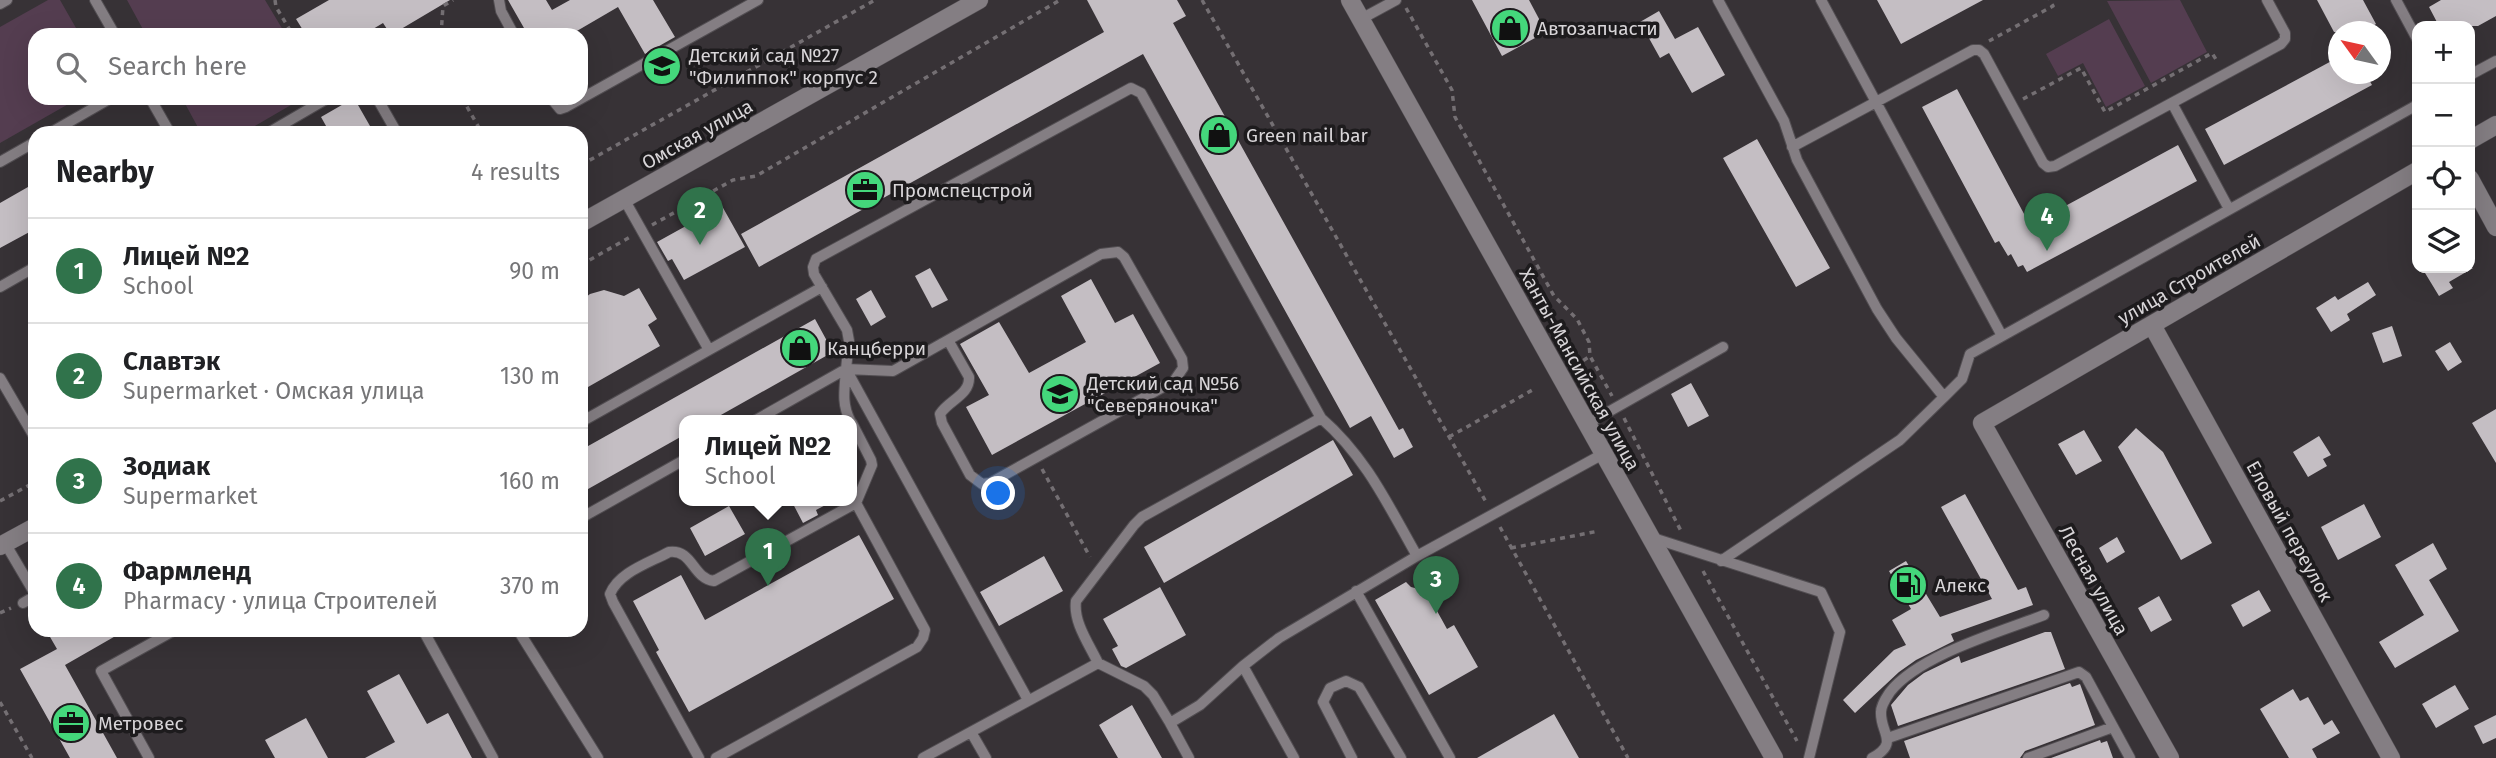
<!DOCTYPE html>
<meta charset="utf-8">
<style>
:root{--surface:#fff;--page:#f6f6f6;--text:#202124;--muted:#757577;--line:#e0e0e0;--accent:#30734b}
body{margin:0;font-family:"Fira Sans",sans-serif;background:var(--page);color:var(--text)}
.controls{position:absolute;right:21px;top:21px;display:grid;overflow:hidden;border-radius:14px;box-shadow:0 7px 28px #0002}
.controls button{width:63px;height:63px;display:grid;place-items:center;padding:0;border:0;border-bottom:2px solid var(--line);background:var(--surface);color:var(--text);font:35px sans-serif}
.compass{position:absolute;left:2328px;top:21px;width:63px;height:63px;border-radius:50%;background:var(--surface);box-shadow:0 7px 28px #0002;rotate:303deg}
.you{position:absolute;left:999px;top:494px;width:24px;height:24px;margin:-18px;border:5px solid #fff;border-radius:50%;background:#1a73e8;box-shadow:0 0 0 10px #1a73e833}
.badge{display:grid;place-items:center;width:46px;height:46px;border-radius:50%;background:var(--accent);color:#fff;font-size:23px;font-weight:700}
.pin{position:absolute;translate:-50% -58px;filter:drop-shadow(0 2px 4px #0008)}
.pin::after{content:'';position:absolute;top:37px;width:24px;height:21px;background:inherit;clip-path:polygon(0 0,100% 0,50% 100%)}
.popup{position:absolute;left:679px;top:415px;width:178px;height:91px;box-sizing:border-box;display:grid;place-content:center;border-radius:14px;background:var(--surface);filter:drop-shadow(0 2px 5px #0005);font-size:23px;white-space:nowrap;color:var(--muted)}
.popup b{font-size:26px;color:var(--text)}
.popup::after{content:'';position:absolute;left:50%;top:100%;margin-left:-14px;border:14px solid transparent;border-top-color:var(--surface)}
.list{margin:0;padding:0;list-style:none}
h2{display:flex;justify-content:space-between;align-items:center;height:91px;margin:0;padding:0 28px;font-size:30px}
h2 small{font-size:23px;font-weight:400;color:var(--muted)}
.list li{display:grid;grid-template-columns:46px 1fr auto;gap:21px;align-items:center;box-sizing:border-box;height:105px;padding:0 28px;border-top:2px solid var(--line)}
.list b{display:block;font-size:26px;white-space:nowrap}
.list p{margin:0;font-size:23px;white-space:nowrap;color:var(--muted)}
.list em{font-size:23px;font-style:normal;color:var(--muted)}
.icon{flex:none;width:38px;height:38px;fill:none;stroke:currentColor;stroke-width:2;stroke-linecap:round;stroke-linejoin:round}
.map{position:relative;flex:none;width:2496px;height:758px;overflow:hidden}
.search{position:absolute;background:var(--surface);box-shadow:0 7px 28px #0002;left:28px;top:28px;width:560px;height:77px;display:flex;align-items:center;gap:18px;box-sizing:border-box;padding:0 24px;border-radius:21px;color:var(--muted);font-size:26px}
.panel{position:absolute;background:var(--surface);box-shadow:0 7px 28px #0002;left:28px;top:126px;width:560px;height:511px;border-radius:21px}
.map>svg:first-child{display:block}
.green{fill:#543d50}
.building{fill:#c4bec3}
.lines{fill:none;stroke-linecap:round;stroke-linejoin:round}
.lane-casing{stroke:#524e52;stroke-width:12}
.street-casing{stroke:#524e52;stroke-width:19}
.secondary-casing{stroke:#524e52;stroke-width:19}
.path{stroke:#746f73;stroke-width:3.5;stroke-dasharray:5 5;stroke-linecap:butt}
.lane{stroke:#847e83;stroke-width:10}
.street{stroke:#847e83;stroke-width:18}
.secondary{stroke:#847e83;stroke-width:18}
.labels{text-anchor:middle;stroke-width:7;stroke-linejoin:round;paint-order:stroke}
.poi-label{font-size:19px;fill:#d8d5d8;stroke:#1d1b1d;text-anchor:start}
.street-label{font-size:19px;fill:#d8d5d8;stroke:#1d1b1d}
</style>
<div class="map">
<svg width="2496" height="758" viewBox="0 0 2496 758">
<rect width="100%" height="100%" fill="#373236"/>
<path class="green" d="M48,0H60L80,35H35V98H79L0,143V27Z
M127,0H265L286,35H146Z
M2180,0L2207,52L2151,83L2107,1Z
M2109,19L2145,86L2106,107L2083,63L2058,76L2046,54Z
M182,98H303L243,133H201Z"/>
<path class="building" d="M329,0H450L391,35L383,23L363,35H306L296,19Z
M508,0H546L552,10L570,0H653L675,37L645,54L618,7L570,35H528Z
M1087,0H1177L1186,16L1173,23L1399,430L1403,428L1413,447L1394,458L1371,416L1350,428L1143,54L759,267L741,234L1104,32Z
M1472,0H1529L1546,32L1502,56Z
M1877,0H1983L1901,44Z
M2317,0H2363L2376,24L2373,26L2376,32H2334Z
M2441,0H2496V16L2478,26H2439L2429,7Z
M1659,11L1675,39L1698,27L1725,75L1692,93L1669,53L1660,58L1640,22Z
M2339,57V74H2366L2372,85L2224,165L2205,129Z
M1957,89L2030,225L2178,145L2197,181L2027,272L2023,265L2018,267L2011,254L2008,256L1999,241L1995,243L1922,107Z
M354,98L374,133H330L321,117Z
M1757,139L1830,268L1796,287L1723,158Z
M35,183V229L0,248V203Z
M722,206L745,247L684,280L672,259L668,261L657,242Z
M930,268L948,300L932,308L915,276Z
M2422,268H2473L2449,282L2453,288L2439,296Z
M1091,279L1115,323L1133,314L1160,363L992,455L966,407L989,395L960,344L999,322L1029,373L1086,342L1061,296Z
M2368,282L2376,295L2347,314L2350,320L2331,332L2316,308L2335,296L2338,300Z
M639,288L657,319L648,325L660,346L581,391V301L590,294L604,290L624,296Z
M871,290L886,317L871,326L856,299Z
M815,319L833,352L712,420H684V435L581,493V450Z
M2392,326L2402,356L2383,363L2372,333Z
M2450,342L2462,362L2448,371L2435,351Z
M1691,383L1709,416L1688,427L1671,394Z
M2496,409V463L2472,423Z
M2136,428L2163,452L2212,543L2181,560L2118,447Z
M2084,430L2102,461L2076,475L2058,444Z
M2319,436L2331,455L2323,459L2327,466L2308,477L2293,452Z
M1333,440L1353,475L1164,583L1144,547Z
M1965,494L2018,590L2026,587L2033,605L1951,634L1954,641L1916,660L1899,672L1855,713L1843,700L1894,650L1906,645L1892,620L1911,609L1889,571L1906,561L1940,617L1992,599L1941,507Z
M791,500H835L816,510L818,515L803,523Z
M2364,504L2381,537L2338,560L2321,527Z
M729,506L745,534L705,556L690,528Z
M859,535L894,599L689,712L656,652L659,650L633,601L681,575L705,620Z
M2117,537L2125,552L2107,563L2099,548Z
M2433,543L2447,569L2429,580L2459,631L2395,668L2379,642L2424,615L2395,565Z
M1044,556L1063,591L999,626L980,592Z
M1406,582L1411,587L1426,591L1447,629L1454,625L1478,667L1429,695L1375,600Z
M1160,587L1186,635L1126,668L1121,666L1112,649L1118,646L1103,619Z
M2259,590L2271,611L2243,627L2231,605Z
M2159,596L2172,620L2151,632L2138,608Z
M46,630H126L65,665L117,758H70L20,669L57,649Z
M2045,632H2051L2065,669L1898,726L1891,705L1908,685L1924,673L1959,656L1961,663Z
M399,674L427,724L448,713L472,758H365L395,742L367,691Z
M2070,683L2072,687L2080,684L2095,725L2025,751L2020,758H1910L1904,741Z
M2455,685L2469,709L2436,728L2422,704Z
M2293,689L2300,701L2308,697L2324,725L2332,720L2340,733L2312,749L2317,758H2289L2260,709Z
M1132,705L1162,758H1118L1099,725Z
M1554,714L1579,758H1477Z
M2496,715V738L2483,744L2474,726Z
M306,718L328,758H275L265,740Z
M2100,740L2101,743L2107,741L2113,758H2051Z"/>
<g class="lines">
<defs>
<path id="lane" d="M95,0L115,35
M499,0L501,11L514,35
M1718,0L1784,121L1797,160L1877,309L1896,338L1944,397L1962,379L1970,354L2417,105
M1821,0L2002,336
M2396,0L2417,39
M0,4L7,0
M1361,19L1396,0
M2470,75L2496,61
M150,98L170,133
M377,98L397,133
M551,98L560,109L566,107L758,0
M2172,103L2229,209
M50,133L111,98
M268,133L328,98
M1792,147L1973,50H1979L1984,54L2043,163L2048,167L2055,166L2281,44L2285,39V33L2267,0
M0,162L35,142
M624,199L709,350L822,287
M0,287L35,267
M846,369L893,371L1101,254L1118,252L1124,257L1182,359L1183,368L1174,381L990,483L982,484L970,475L942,423L940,414C949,400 970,395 969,377L948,340
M846,369L1028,700
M846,369C845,387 841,403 850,420
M0,378L35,438
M756,420L846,369L849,341L847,330L814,274L813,267L816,259L1131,88L1141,93L1321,418C1366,457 1388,505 1417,556
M581,422L709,350
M1587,424L1723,347
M581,518L684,460
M1650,537L1821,592L1840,632L1809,758
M5,543L35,594
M1721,561L1900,440L1944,397
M1356,591L1450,758
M23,603L35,596
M423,630L493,758
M518,630L598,758
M1098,663C1089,644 1073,622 1076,601L1134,525L1142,517L1321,418
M1243,666L1294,758
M1170,723L1189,758
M971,732L986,758
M1888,738L2079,672L2086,677L2130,758
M149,758L101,671L175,630
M699,758L613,602L610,594C619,572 649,563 669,552C693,549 692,578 714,581L856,503
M716,758L917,647L923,638L925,630L856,503L872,465L871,460L852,423
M923,758L1098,663L1144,686L1153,695L1170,723L1200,705L1243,666L1279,638L1417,556L1603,454
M1352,758L1323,702L1330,688L1346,681L1359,687L1401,758
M1872,758C1900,743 1880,733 1881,712C1881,705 1886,698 1890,692C1919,655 2000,632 2044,615
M2028,758L2113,727"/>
<path id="street" d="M2470,140L2496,125
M2470,179L2496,227
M2152,325L2391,758
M2170,758L1982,423L2417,171"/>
<path id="secondary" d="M1350,0L1774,758
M581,223L979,0
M0,546L35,527"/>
</defs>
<use href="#lane" class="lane-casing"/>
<use href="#street" class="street-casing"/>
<use href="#secondary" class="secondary-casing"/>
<path class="path" d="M275,0L276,7L293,35
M1202,0L1486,502
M1406,8L1452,90L1455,117L1554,296L1577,319L1589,342L1590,356L1612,396
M441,35L443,6L453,0
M1989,41L2053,6L2049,0
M462,98L482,133
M2023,99L2081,68L2105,112L2212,53L2217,61
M581,165L875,0
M652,225L733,180L756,176L1060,0
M581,265L630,237
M1575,366L1590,356
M1624,418L1682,533
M1449,437L1536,388
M1042,469L1090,557
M0,501L35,482
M1500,527L1628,758
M1511,548L1599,531
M1703,571L1797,741
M0,613L11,608
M0,702L32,758"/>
<use href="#lane" class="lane"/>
<use href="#street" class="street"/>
<use href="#secondary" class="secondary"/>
</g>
<defs>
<symbol id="shop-disc" viewBox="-11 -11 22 22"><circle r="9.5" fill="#44d77b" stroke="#1d1b1d"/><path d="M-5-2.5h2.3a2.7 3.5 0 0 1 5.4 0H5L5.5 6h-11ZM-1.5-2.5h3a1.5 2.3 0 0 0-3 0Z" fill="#111"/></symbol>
<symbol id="school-disc" viewBox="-11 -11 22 22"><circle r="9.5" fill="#44d77b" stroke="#1d1b1d"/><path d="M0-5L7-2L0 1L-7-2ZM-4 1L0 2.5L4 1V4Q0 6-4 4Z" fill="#111"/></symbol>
<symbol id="office-disc" viewBox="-11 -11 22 22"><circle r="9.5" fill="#44d77b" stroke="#1d1b1d"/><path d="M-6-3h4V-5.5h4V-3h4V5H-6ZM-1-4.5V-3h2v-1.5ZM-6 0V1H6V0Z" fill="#111"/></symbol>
<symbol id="fuel-disc" viewBox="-11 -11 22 22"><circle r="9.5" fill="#44d77b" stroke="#1d1b1d"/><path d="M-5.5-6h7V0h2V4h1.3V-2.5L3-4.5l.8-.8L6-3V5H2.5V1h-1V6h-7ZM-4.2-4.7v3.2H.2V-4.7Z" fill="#111"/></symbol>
</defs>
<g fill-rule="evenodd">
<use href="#shop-disc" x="1488" y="6" width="44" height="44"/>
<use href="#school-disc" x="640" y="44" width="44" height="44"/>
<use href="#shop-disc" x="1197" y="113" width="44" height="44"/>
<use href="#office-disc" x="843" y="168" width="44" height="44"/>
<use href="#shop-disc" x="778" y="326" width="44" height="44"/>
<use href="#school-disc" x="1038" y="372" width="44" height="44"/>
<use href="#fuel-disc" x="1886" y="563" width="44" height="44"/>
<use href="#office-disc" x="49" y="701" width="44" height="44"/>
</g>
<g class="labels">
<g class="poi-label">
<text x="1537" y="35">Автозапчасти</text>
<text x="689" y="62">Детский сад №27<tspan x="689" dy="22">"Филиппок" корпус 2</tspan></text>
<text x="1246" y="142">Green nail bar</text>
<text x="892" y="197">Промспецстрой</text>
<text x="827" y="355">Канцберри</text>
<text x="1087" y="390">Детский сад №56<tspan x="1087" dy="22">"Северяночка"</tspan></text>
<text x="1935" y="592">Алекс</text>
<text x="98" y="730">Метровес</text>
</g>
<g class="street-label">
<text transform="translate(697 134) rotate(-29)" y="7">Омская улица</text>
<text transform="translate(2189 279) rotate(-30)" y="7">улица Строителей</text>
<text transform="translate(1580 369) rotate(61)" y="7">Ханты-Мансийская улица</text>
<text transform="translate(2290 531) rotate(61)" y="7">Еловый переулок</text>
<text transform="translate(2094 580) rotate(61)" y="7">Лесная улица</text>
</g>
</g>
</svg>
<div class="controls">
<button>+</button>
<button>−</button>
<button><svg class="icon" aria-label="locate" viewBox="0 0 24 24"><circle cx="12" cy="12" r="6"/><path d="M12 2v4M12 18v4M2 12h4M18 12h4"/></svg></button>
<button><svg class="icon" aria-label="layers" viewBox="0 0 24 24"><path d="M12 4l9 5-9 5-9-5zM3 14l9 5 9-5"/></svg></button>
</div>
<svg class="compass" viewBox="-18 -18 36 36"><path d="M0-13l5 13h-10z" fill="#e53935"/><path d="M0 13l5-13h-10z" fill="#757577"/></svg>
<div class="you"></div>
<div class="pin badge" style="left:768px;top:586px">1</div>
<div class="popup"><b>Лицей №2</b>School</div>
<div class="pin badge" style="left:700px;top:245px">2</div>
<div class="pin badge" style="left:1436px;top:614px">3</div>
<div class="pin badge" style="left:2047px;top:251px">4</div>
<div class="search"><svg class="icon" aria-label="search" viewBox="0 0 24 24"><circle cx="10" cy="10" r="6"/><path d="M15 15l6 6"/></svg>Search here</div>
<section class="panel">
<h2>Nearby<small>4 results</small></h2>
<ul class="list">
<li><span class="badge">1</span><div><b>Лицей №2</b><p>School</p></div><em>90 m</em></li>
<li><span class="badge">2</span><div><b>Славтэк</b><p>Supermarket · Омская улица</p></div><em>130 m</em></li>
<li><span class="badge">3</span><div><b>Зодиак</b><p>Supermarket</p></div><em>160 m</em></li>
<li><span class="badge">4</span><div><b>Фармленд</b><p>Pharmacy · улица Строителей</p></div><em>370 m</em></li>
</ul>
</section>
</div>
